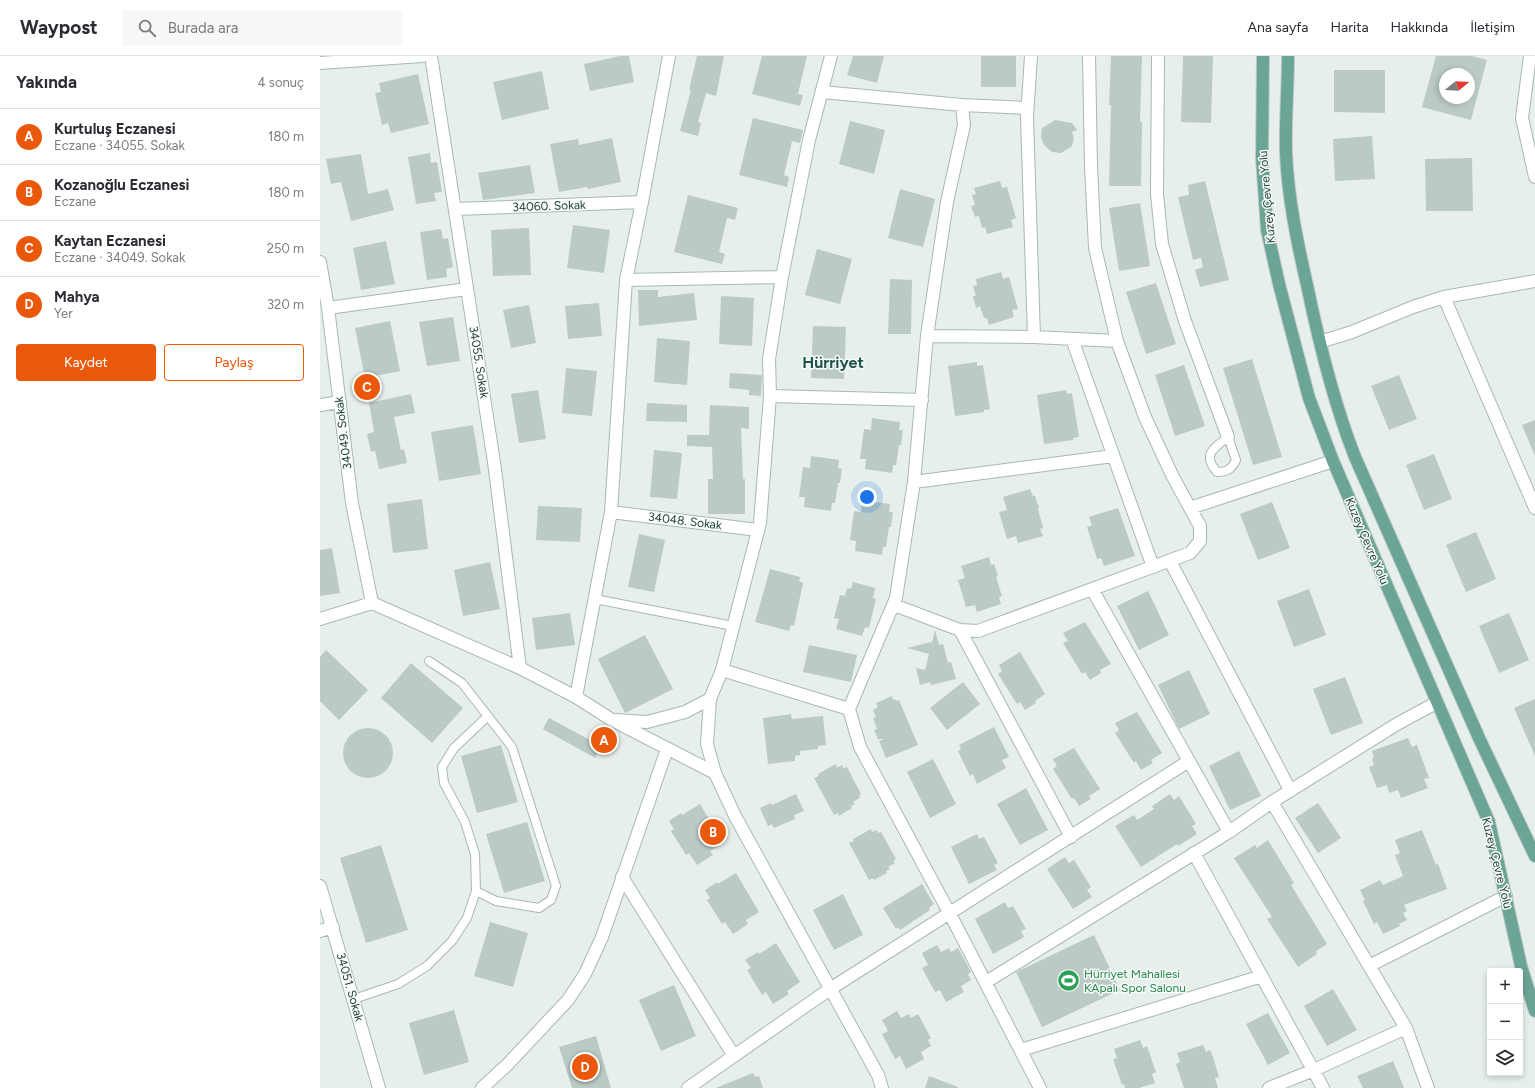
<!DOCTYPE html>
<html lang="tr">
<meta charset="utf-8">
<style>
:root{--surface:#fff;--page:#f7f7f7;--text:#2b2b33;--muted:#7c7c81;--line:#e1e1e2;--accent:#ea580c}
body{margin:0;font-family:Figtree,sans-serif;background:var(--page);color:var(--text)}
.controls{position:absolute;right:12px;bottom:12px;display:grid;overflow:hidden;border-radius:4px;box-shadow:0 2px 6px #0003}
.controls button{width:36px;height:36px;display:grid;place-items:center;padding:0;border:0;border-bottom:1px solid var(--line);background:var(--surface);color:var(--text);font:20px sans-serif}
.compass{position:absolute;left:1119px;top:12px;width:36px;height:36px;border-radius:50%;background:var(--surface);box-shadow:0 2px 6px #0003;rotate:72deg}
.you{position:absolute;left:547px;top:441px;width:14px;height:14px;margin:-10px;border:3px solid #fff;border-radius:50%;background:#1a73e8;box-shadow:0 0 0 6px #1a73e833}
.badge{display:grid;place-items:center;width:26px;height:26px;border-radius:50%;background:var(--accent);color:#fff;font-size:13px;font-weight:700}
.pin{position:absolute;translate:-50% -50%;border:2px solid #fff;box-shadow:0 1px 4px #0006}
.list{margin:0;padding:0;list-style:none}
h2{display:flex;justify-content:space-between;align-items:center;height:52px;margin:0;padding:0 16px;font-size:17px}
h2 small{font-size:13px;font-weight:400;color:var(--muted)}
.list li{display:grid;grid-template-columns:26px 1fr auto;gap:12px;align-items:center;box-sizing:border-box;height:56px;padding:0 16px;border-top:1px solid var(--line)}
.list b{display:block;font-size:15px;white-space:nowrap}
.list p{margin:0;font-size:13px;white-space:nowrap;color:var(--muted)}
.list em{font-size:13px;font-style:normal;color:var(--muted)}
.actions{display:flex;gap:8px;padding:12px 16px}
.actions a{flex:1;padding:9px 0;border:1px solid var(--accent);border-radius:4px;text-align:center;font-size:14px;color:var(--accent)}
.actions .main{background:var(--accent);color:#fff}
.icon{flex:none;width:22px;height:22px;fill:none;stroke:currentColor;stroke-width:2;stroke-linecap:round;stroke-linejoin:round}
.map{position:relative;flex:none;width:1215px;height:1032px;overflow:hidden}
header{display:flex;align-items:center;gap:24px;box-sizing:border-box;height:56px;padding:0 20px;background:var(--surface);border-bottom:1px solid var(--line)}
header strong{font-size:19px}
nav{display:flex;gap:22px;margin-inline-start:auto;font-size:14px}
.search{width:280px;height:36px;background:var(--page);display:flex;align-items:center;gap:10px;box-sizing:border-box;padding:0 14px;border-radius:4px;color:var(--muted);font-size:15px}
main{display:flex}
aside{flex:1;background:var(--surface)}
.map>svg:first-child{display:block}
.building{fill:#bbcac4;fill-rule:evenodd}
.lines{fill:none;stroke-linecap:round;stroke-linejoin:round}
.lane-casing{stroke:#a8b8b2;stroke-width:10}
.street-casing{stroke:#a8b8b2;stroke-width:14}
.secondary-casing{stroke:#a4bbb3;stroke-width:14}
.primary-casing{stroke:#c2cac8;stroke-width:14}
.lane{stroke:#fff;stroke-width:8}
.street{stroke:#fff;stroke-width:12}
.secondary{stroke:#fff;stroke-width:12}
.primary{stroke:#6aa596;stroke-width:12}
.labels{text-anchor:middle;stroke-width:3;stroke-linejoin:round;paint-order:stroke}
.street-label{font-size:12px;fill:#24423a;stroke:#f7fbf9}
.leisure-label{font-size:12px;fill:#27864d;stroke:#f7fbf9;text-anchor:start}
.district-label{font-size:16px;font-weight:bold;fill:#1f5548;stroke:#f7fbf9}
</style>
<header>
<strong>Waypost</strong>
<div class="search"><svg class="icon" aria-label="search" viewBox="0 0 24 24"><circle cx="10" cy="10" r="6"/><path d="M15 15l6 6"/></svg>Burada ara</div>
<nav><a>Ana sayfa</a><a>Harita</a><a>Hakkında</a><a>İletişim</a></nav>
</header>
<main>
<aside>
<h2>Yakında<small>4 sonuç</small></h2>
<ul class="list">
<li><span class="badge">A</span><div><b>Kurtuluş Eczanesi</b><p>Eczane · 34055. Sokak</p></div><em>180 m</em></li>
<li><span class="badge">B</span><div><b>Kozanoğlu Eczanesi</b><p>Eczane</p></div><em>180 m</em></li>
<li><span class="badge">C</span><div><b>Kaytan Eczanesi</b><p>Eczane · 34049. Sokak</p></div><em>250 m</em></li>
<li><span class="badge">D</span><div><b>Mahya</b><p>Yer</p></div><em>320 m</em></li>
</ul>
<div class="actions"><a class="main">Kaydet</a><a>Paylaş</a></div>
</aside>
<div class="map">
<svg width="1215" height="1032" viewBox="0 0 1215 1032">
<rect width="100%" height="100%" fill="#e6efeb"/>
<path class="building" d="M300,0H309L314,26L270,35L264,8Z
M377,0H404L396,40L386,37L378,66L381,67L378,80L360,75L371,34H369Z
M442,0H487L478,38L483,39L480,50L432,38Z
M533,0H564L557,27L527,19Z
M661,0H696V31H661Z
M791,0H822L820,66H822L821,130H789L791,49H789Z
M863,0H893L891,67L861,66Z
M1116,0H1152L1167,4L1151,64L1102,51ZM1125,18H1149V42H1125Z
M1014,14H1065V57L1014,56Z
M222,15L229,53L182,64L173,26Z
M98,18L109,68L71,77L68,67L62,69L55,37L61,36L59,27Z
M433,62L483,74L480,87L472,85L464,119L469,121L467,131L419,119Z
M735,64L752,67L757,74L752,76L754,82L752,90L741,97L732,96L724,89L721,81L722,72Z
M530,65L565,74L554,118L519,108Z
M1052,80L1055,123L1015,125L1013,83Z
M292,82L301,126L268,133L267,131L239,136L230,88L258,83L259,89Z
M110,97L111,107L117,106L122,136L114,137L116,145L96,148L88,101Z
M41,98L48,138L68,133L74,154L31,165L21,126L11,128L6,103Z
M1152,102L1153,155H1106L1105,103Z
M210,109L215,137L163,144L158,117Z
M680,125L682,132L687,131L696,162L691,164L693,171L667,178L665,171L662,172L659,160L655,161L651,150L655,149L652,139L656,138L654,132Z
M885,125L909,224L880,231L875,214L883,211L881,202L873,204L858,141L869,139L868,129Z
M580,133L615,143L603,191L568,182Z
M368,139L418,152L415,164L407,162L399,196L405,198L402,208L354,196Z
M820,147L830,210L799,215L789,152Z
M253,169L290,174L284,217L247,212Z
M209,172L211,219L173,220L171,174Z
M121,173L123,183L128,182L133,211L126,213L127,221L107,224L100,176Z
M66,185L75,228L41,234L33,192Z
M497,193L532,203L520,248L485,239Z
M681,216L683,223L689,221L698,253L692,254L694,261L669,269L667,262H664L660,250L656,252L653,240H656L653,230L657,229L656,223Z
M570,223L592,224L591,278H568Z
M836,227L856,288L826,298L806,236Z
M318,234H338V241L374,237L377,264L319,270Z
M401,240L434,242L432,290L399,288Z
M279,247L282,280L248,283L245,250Z
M209,249L216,287L191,292L183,254Z
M133,261L140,305L107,310L99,266Z
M70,265L80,315L45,322L35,272Z
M493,270L526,271L524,323L491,322Z
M337,282L370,285L367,329L334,326Z
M932,303L962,401L933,409L903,312Z
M657,306V310L663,309L670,353L664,354V356L635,360L628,310Z
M864,309L885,370L855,380L835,319Z
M246,312L277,315L272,360L242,357Z
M410,317L442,319L441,340L429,339V334L409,332Z
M1079,319L1097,363L1069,374L1051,330Z
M218,334L226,383L199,387L191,338Z
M746,334L747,338L752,337L759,381L753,382V384L724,388L717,339Z
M91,338L95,357L74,361L81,394L84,393L87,407L59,413L55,395L51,396L47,378L54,376L49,347Z
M327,347L367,349V366L326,365Z
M390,349L429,351V373L421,372L423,423H425V458H388V423H393L392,391L367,390V379H389Z
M552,362L580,366L579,374H583L581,389H579L576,409H573L572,417L545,413L546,403H540L544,373L551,374Z
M1215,364V400L1202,369Z
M153,369L161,418L119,425L111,376Z
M334,394L362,397L357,443L330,441Z
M1114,398L1132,443L1104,454L1086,409Z
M491,400L519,404L518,412L522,413L520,427H518L515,447H512L511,455L484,451L485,441H479L483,411L490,412Z
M710,433L713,440H715L719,452L718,453L723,472L720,473L723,480L698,487L696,480L687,483L679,456L687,454L683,441Z
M102,443L108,493L73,497L67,448Z
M542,444L570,448L569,456H573L571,471H569L566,491H563L562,499L535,495L536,485L530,484L534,455L541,456Z
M952,446L970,492L938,504L920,458Z
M218,450L262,452L260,486L216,484Z
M798,452L815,500L784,510L781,502L777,503L767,471L772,469L769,461Z
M1156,476L1176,523L1146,536L1126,489Z
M319,478L345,484L334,536L308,531Z
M12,492L20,537L0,540V494Z
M669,501L671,509L674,508L678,520L676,521L682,540L679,541L681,548L657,556L655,549L646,551L638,524L645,522L641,510Z
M170,506L180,553L143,560L134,514Z
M450,513L480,521L479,525L483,527L474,570L471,569L469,575L435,566Z
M533,526L555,532L553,542L556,543L549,572L545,571L542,580L516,573L519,563L514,562L520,539L525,540L527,532L531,533Z
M989,533L1006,579L974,591L957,545Z
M828,535L849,579L819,594L797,550Z
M250,557L255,589L216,594L212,562Z
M1189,557L1209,604L1179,617L1159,570Z
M765,566L791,608L780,614L781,617L770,624L765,616L762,618L743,587L748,585L743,577Z
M615,574L619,589L623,588L628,607L631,606L636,623L611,629L610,626L600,629L596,612L605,614L609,598L587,592L611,586L612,587Z
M325,579L353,633L305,657L278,603Z
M489,589L537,599L531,626L483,616Z
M6,594L48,634L19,664L0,645V601Z
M700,596L725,638L715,645L716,647L705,654L700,646L697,648L678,618L682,615L679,609Z
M91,607L143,652L112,687L61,642Z
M869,614L890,658L859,673L838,629Z
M1025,621L1043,667L1011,679L993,633Z
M643,626L660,648L627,674L610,652Z
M572,640L573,644L575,643L576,645L579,644L598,689L566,702L559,685L564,683H558L554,674L557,673L553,662L556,661L553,654L558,651L556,647Z
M1215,643V700L1194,652Z
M817,656L842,697L831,704L833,707L821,714L816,705L814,707L795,677L799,674L795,667Z
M471,658L472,663L503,660L506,689L498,690V693L480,695V699L475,700V705L448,708L443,662Z
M229,662L281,690L275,702L223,673Z
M674,671L689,701L682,704L686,712L657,728L653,718L650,720L638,695L641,693L639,689Z
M23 697a25 25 0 1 1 50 0a25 25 0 1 1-50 0Z
M1088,682L1092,691L1097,689L1109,722L1104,723L1108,732L1081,742L1078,734L1069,737L1067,729L1057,732L1049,711L1054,709L1052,702H1054L1052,695Z
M181,689L198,746L157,757L141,700Z
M754,692L780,733L769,740L771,743L759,750L754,742L752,743L733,713L737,710L733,703Z
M919,695L941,740L910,754L889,710Z
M613,703L636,748L610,762L587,716Z
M516,708L517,712L522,709L523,712L527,711L541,738L539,740L540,742L533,746L535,748L531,750L532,752L519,760L518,757L514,759L494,722L499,720L498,718Z
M706,732L728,774L700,789L677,748Z
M476,738L484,755L474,759L475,763L454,772L452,768L448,770L440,752L451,747L452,749Z
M850,738L854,744L859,740L876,768L872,770L877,778L858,790L857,788L821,811L795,770L814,759L817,764L834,753L832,750Z
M998,747L1021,782L998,797L975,762Z
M380,748L403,787L390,795L393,799L377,809L369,797L366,799L351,775L354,773L349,765L361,757L362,759Z
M207,766L225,825L184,837L166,778Z
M551,773L552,776L557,774L558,777L561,776L576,803L573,805L575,807L568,811L570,813L566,815L567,817L554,824L553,822L549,824L529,787L534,785L533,783Z
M1102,774L1116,809L1118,808L1127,833L1084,849L1087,855L1083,857L1087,864L1079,868L1080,870L1063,878L1057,866L1054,868L1043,845L1045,844L1040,834L1060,824L1063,829L1083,820L1075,799L1080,797L1075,784Z
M657,778L659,783L664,781L678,807L674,809L677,814L649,828L631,791Z
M948,784L974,827L971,829L1007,888L996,895L997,898L978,911L947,863L952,861L914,802L935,789L937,792Z
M61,789L88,874L46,887L20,802Z
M745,801L749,807L754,804L771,831L767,834L772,841L753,853L727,813Z
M416,817L439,856L426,864L428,868L413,878L405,866L402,868L387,844L390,842L385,834L397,826L398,828Z
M602,828L614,848L609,852L610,854L580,874L578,871L576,873L563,852Z
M523,838L543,879L514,894L493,854Z
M685,846L688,852L693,850L706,873L701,875L704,881L673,898L655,863Z
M170,866L208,877L193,931L154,920Z
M774,879L800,934L722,971L696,916Z
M456,887L480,926L467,935L469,938L453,948L446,936L442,939L427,914L431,912L425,904L438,896L439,898Z
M617,889L621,896L629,892L631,896L638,892L651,916L648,918L651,924L641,930L644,936L626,946L620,934L615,936L602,912L608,909L602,897Z
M354,929L376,980L341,995L319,944Z
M1013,933L1037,974L1007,990L984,950Z
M134,954L149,1006L104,1019L89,967Z
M577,955L581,962L589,958L591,962L598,958L611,982L608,984L611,990L601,996L604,1003L586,1013L580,1000L575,1003L562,978L568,975L562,964Z
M948,957L970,997L948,1009L926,968Z
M276,980L291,1032H252L239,991Z
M820,984L823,992L827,990L836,1016L832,1018L835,1027L819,1032H805L804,1028L802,1029L793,1003L797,1002L794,993Z
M883,989L886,996L890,994L893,1001L899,1021L895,1022L898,1032H864L856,1008L860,1006L857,997Z
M1073,1005L1084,1032H1043L1037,1020Z
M433,1017L435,1021L439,1020L443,1032H396Z
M609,1020L638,1031L637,1032H605Z"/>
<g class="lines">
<defs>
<path id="lane" d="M908,381L916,404C912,413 907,416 897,416C882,399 893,392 908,381Z
M275,543L413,570
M109,605L142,627L192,691L236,830L231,844L219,852L176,845L156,835
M34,943L78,928L107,910L132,885L147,862L156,835L155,798L145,766L124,727L122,711L134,692L168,660"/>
<path id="street" d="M111,0L174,406L200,612
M711,0L707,61L714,281
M769,0L771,110L775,192L797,285L825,361L852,419L870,452
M838,0L837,138L842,188L865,265L908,381
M1210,0L1202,62L1215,121
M0,7L102,0
M502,36L642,49L644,69L627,146L607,280L594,426L576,542L529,653
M642,49L707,52
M135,153L322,146
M0,206L8,252L32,447L52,547
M306,224L462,221
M1124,241L1215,452
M8,252L147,233
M607,280L714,281L797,285
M752,283L833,511
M1000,286L1032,276L1093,251L1124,241L1215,225
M450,340L602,344
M0,349L20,346
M594,426L793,400
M291,456L438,474
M850,505L970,734
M772,533L909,776
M574,549L640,574L658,575L870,497L880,485V470L870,452L1013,405
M0,563L52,547L200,612L256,641L292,664L395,717
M640,574L751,781
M402,614L529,653L540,691L630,858L720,1032
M256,641L291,456L306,224L322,146L349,0
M296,664L327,666L365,656L390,643
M952,746L1086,972L1108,1032
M874,797L1003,1032
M302,821L414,1000
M0,830L59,1032
M0,875L13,871
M1049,910L1186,840
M666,926L909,776L952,746L1077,668L1116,647
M701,994L942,920
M162,1032L187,1009L248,944L265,918L282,881L347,693
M368,1032L510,933L869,705
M949,1032L994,1014L1086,972"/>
<path id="secondary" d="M511,0L489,84L462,221L449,303L450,340L440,467L402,614L390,643L387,688L395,717L415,760L558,1019L562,1032"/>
<path id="primary" d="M943,0L942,102L947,174L959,228L989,342L1013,405L1169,766L1201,910L1215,955
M968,0C968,32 965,65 966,97C968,142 977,185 987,229C999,287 1013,345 1035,401L1159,682L1215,800"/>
</defs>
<use href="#lane" class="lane-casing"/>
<use href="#street" class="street-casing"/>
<use href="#secondary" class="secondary-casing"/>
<use href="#primary" class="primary-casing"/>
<use href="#lane" class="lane"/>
<use href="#street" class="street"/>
<use href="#secondary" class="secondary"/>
<use href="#primary" class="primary"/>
</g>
<defs>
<symbol id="stadium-disc" viewBox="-11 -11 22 22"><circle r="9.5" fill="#2e9e5b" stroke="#f7fbf9"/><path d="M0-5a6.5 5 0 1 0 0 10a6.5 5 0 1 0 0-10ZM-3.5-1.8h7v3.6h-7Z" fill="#fff"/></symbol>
</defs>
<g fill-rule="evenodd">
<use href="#stadium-disc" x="736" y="912" width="25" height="25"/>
</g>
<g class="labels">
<g class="street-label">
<text transform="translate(947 141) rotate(-95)" y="4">Kuzey Çevre Yolu</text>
<text transform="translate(229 150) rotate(-2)" y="4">34060. Sokak</text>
<text transform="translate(159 306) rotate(81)" y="4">34055. Sokak</text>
<text transform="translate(23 377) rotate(-97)" y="4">34049. Sokak</text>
<text transform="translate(365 465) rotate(7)" y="4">34048. Sokak</text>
<text transform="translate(1047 485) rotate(67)" y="4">Kuzey Çevre Yolu</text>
<text transform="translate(1177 807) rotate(76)" y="4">Kuzey Çevre Yolu</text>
<text transform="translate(30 931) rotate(74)" y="4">34051. Sokak</text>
</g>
<g class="leisure-label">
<text x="764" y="922">Hürriyet Mahallesi<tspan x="764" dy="14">KApalı Spor Salonu</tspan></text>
</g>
<g class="district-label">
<text x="513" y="312">Hürriyet</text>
</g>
</g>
</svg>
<div class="controls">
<button>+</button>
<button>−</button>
<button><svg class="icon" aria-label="layers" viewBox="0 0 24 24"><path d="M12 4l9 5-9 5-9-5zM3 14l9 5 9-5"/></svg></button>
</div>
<svg class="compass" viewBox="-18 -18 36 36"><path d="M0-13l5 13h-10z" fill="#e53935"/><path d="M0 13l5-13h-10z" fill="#7c7c81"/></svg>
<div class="you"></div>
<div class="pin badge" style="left:284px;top:684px">A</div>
<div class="pin badge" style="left:393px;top:776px">B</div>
<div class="pin badge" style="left:47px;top:331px">C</div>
<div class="pin badge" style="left:265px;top:1011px">D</div>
</div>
</main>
